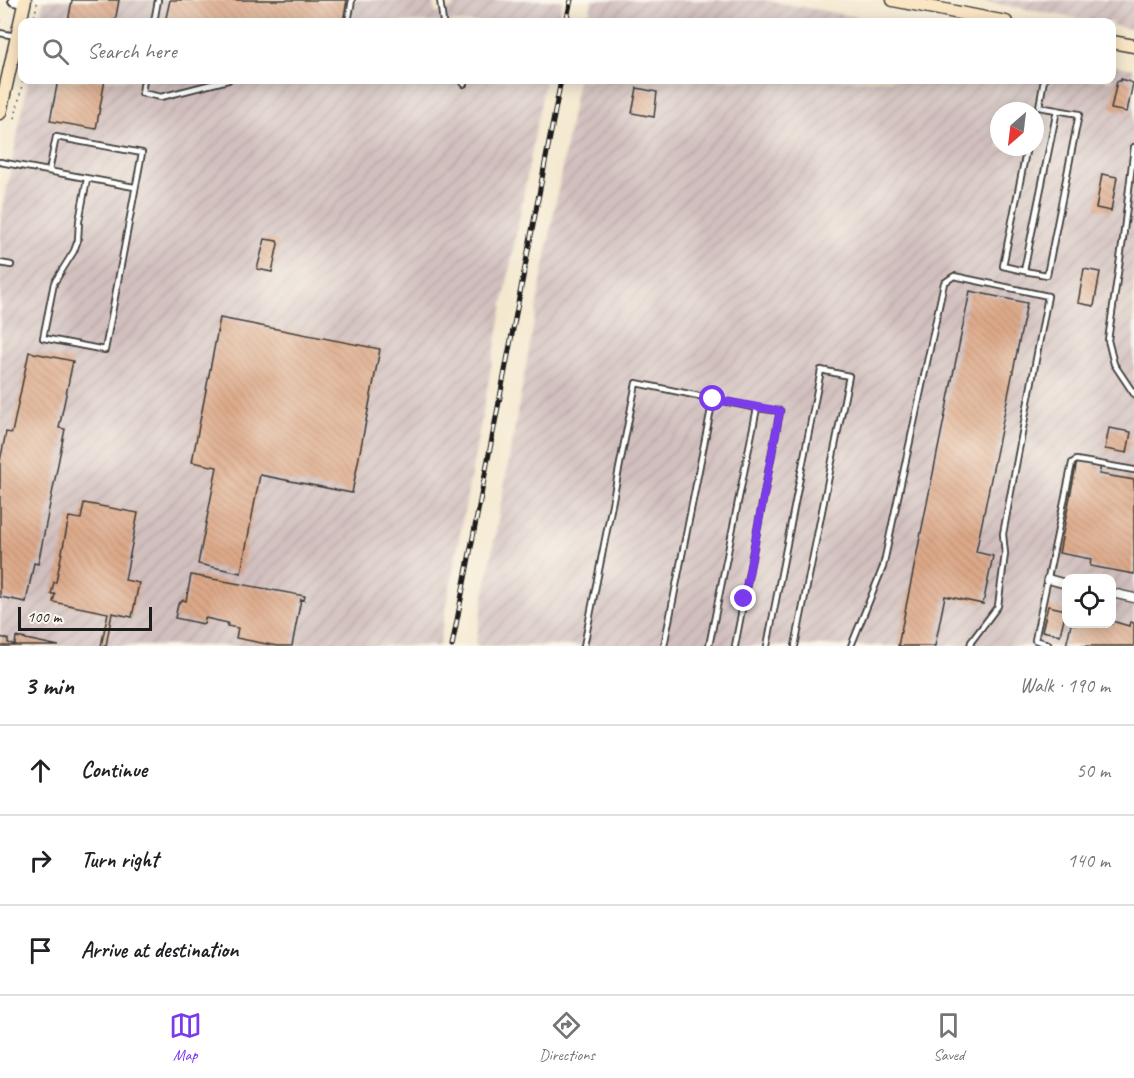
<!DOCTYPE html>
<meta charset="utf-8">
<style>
:root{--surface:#fff;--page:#f2f2f2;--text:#202124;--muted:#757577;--line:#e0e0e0;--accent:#7c3aed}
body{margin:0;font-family:Caveat,sans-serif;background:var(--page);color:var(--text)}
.controls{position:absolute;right:18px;bottom:18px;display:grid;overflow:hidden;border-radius:12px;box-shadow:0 3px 15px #0003}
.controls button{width:54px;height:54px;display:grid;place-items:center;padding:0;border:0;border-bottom:2px solid var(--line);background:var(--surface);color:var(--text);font:30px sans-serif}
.compass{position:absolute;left:990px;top:102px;width:54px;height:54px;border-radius:50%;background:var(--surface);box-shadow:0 3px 15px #0003;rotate:208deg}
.scale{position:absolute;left:18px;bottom:15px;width:134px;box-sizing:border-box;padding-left:6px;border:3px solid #1c1c1c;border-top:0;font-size:16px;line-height:21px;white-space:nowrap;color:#1c1c1c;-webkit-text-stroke:4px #fbf7ec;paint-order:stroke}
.stop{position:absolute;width:18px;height:18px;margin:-14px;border:4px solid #7c3aed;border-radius:50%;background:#fff}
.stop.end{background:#7c3aed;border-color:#fff;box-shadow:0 2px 6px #0008}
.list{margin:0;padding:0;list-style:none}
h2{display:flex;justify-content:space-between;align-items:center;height:78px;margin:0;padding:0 24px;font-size:26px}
h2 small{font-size:20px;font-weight:400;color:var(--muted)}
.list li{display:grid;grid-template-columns:39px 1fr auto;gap:18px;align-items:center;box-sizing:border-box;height:90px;padding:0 24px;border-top:2px solid var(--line)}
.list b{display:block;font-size:22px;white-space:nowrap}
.list em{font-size:20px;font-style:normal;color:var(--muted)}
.icon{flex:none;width:33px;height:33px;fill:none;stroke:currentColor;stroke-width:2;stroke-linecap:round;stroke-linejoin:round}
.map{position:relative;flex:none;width:1134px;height:646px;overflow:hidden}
.search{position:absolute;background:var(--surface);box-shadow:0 3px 15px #0003;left:18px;right:18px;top:18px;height:66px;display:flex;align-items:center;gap:15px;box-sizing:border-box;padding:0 21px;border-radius:12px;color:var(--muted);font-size:22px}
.sheet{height:348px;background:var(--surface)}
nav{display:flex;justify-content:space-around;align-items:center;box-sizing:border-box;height:84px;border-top:2px solid var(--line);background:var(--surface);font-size:16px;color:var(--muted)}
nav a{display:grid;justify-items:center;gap:3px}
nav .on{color:var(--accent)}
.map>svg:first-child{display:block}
.industrial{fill:url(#industrial-furrows);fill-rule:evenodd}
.building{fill:url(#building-back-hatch)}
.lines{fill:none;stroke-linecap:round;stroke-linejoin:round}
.service-casing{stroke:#3c3b37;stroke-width:8}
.minor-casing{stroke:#3c3b37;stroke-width:11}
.tertiary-casing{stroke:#3c3b37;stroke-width:14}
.secondary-casing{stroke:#3c3b37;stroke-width:15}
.path{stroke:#3c3b37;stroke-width:1.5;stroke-dasharray:1.5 4.5;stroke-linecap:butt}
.service{stroke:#fff;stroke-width:4.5}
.minor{stroke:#fff;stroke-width:8}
.tertiary{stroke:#fff;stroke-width:10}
.secondary{stroke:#fbe6c4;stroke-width:12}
.rail-casing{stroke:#1c1c1c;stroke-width:5}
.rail{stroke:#fbf7ec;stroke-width:3;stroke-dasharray:9;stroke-linecap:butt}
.route{stroke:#7c3aed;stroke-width:8}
</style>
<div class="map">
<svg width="1134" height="646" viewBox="0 0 1134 646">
<defs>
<pattern id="industrial-furrows" width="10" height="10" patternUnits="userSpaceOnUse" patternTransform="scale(1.5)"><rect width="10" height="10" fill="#d1bfbe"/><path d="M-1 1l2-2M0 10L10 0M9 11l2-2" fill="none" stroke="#b3a4a3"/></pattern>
<pattern id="building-back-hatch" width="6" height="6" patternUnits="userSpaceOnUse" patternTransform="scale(1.5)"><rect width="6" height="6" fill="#dda989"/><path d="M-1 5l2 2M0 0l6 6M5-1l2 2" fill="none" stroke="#bd9176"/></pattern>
</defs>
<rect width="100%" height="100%" fill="#fbf7ec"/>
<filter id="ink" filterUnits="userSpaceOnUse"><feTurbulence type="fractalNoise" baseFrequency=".0167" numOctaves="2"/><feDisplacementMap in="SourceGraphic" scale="12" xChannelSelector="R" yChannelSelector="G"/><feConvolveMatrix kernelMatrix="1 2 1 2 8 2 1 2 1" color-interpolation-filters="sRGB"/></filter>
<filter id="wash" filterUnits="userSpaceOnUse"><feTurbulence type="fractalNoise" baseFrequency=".008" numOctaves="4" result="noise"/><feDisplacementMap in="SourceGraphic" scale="24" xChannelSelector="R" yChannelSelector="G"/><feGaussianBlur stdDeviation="1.35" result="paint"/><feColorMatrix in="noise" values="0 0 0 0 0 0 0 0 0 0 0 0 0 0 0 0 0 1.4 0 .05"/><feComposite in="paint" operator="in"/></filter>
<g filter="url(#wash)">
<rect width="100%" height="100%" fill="#f4e8cf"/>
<path class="industrial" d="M44,0H432L436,14L454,7L453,0H563L557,22H39Z
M592,0H764L884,22H588Z
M976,0H1134V30L1112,25V22H1096Z
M1112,65L1134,69V646H475L578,80H1112ZM999,111H1035V147H999ZM1066,578H1112V624H1066Z
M28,80H545L439,646H0V225Z"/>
<g id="blocks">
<path class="building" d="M72,0H119L115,22H68Z
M170,0H347L343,22H165Z
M1121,79L1133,83L1127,112L1111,109L1117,81H1121Z
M58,80H105L96,129L50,121Z
M637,88L657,92L654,117L632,113Z
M1102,174L1117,177L1111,211L1096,208Z
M265,239L277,241L278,244L272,272L257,269Z
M1084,269L1100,272L1094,306L1078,303Z
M970,291L1027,303L976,552L993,556L983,604L945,596L935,646H898Z
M220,318L380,349L352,493L260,475L241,573L198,564L217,467L192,462Z
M29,352L73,361L59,428L65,429L38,564L34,563L26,602L0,597V461L6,432L12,433Z
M1109,428L1131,432L1127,453L1105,449Z
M1077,461L1101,466L1099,474L1134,480V574L1090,566L1091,559L1059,553Z
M84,503L138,513L125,580L139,583L132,617L112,613L106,646H101L108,613L53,602L55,594H51L54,582H56L69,517L81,519Z
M191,575L305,596L304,600L301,599L292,646H277L236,638L238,628L227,626L228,623L205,618L204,624L175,618L178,604L183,600L186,601Z
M1048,606L1066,610L1060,635L1042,631Z
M1112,621L1129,626L1130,622L1134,623V646H1066L1071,624H1112Z
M0,637L8,639V643L15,645L16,637L59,646H0Z"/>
</g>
</g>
<g filter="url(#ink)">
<use href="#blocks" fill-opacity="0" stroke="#3c3b37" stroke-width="1.5"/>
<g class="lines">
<defs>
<path id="service" d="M440,0L443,22
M154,22L158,0
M348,22L352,0
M0,33L15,36
M144,80L142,93L161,97L228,80
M462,80L464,84
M1044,80L1039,107L1079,114L1047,275L1024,271L1057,110
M1134,147L1123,239L1108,340L1114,364L1134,394
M0,162L134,187
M49,171L56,137L142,153L105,350L43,338L54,283L74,251L78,240L79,221L87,179
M0,263L11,265
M1024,271L1003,266L1027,147
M584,646L636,383L757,408
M664,646L713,399
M709,646L757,408L780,411L735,646
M767,646L821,370L849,376L795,646
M851,646L883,567L944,283L954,276L1048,296L1003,534L1005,554L998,606L971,642L970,646
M1047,646L1048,644L1035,640L1072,463L1076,460L1134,470"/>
<path id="minor" d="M1048,579L1066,584
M1112,593L1134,598"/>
<path id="tertiary" d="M14,0L24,2"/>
<path id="secondary" d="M893,0L1006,22
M1112,42L1134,46
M0,113L25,0"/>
</defs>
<use href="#service" class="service-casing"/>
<use href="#minor" class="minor-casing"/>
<use href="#tertiary" class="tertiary-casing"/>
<use href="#secondary" class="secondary-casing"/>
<path class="path" d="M0,21L6,22
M33,22L38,0
M15,118L23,80"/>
<use href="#service" class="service"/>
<use href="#minor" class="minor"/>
<use href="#tertiary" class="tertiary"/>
<use href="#secondary" class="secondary"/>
<defs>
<path id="rail" d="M566,22L571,0
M452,646L561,80"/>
</defs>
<use href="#rail" class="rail-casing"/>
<use href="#rail" class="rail"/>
</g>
</g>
<g class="lines" filter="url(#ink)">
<path class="route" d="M713,399L780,411L744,599"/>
</g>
</svg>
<div class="controls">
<button><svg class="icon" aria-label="locate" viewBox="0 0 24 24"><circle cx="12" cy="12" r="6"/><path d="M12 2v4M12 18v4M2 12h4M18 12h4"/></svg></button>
</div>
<svg class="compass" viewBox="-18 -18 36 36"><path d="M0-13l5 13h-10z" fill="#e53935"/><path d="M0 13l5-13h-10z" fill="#757577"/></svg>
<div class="scale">100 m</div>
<div class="stop" style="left:713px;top:399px"></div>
<div class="stop end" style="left:744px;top:599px"></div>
<div class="search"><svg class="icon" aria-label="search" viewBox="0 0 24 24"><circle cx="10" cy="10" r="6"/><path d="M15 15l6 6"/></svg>Search here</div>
</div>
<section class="sheet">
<h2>3 min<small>Walk · 190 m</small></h2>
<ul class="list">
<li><svg class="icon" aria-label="ahead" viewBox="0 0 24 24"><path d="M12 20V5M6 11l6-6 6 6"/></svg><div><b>Continue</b></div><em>50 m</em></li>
<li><svg class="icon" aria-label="right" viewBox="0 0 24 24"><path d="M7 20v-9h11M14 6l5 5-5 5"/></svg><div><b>Turn right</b></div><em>140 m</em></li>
<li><svg class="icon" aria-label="arrive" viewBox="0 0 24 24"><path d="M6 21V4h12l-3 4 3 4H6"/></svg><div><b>Arrive at destination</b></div></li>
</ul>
</section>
<nav>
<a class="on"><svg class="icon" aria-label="map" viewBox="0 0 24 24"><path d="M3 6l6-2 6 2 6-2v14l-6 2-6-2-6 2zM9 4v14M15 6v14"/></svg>Map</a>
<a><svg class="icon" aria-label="directions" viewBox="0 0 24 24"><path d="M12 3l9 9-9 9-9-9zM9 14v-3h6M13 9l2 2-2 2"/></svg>Directions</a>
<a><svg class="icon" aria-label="saved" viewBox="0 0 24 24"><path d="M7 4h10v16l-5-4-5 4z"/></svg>Saved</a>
</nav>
